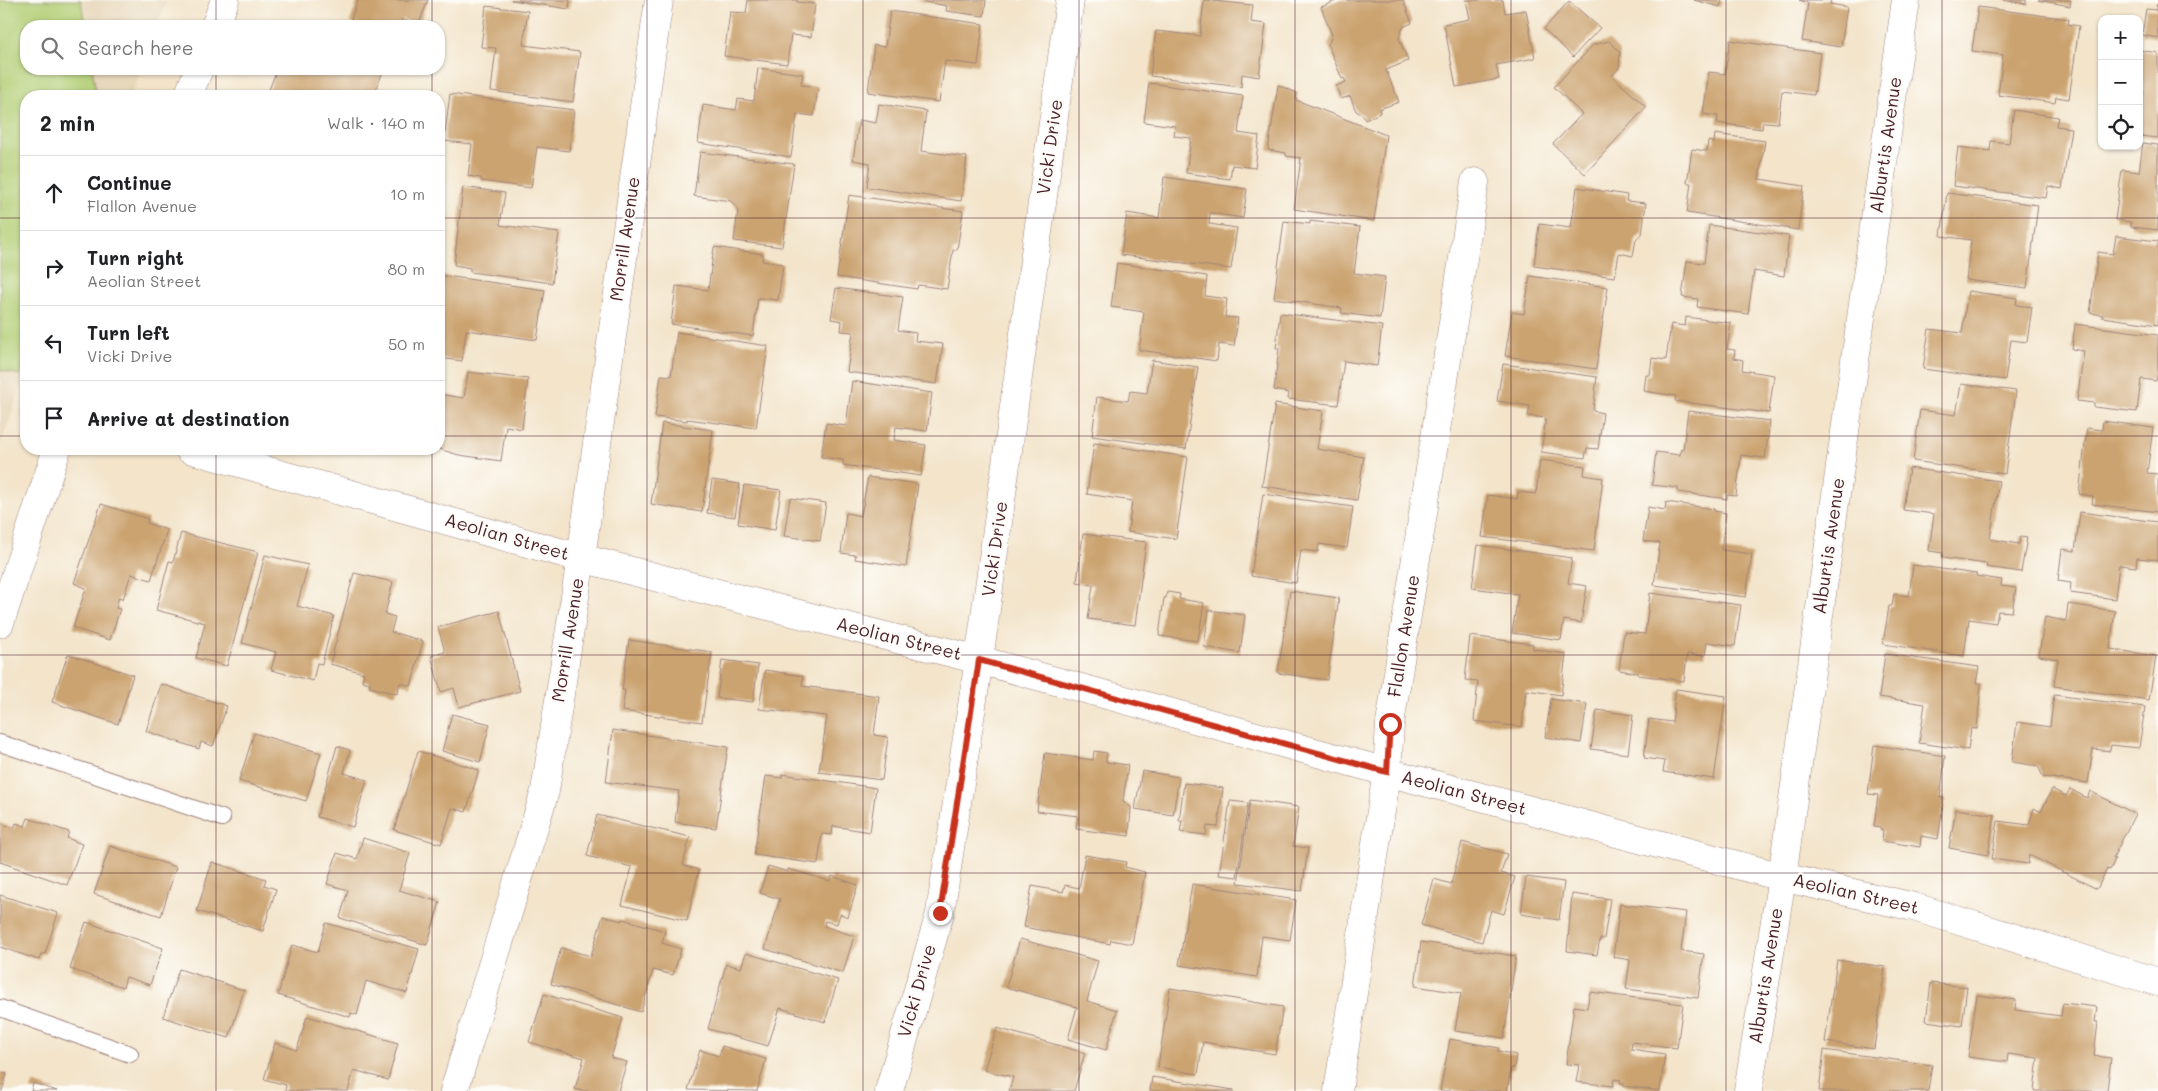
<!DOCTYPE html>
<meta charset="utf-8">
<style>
:root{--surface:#fff;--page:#f6f6f6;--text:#202124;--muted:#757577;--line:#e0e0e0}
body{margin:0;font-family:Mali,sans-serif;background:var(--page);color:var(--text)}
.controls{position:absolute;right:15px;top:15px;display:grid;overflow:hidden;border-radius:10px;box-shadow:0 1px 4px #0004}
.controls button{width:45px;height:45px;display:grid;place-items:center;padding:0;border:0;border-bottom:1px solid var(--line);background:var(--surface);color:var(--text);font:25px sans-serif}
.stop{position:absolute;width:15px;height:15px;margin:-11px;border:4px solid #c8321e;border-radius:50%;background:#fff}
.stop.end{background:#c8321e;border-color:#fff;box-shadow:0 1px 5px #0008}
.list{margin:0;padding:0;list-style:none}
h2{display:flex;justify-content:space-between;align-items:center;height:65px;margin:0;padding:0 20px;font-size:21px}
h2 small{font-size:16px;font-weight:400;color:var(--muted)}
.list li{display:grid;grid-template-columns:32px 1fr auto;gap:15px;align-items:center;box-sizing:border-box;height:75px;padding:0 20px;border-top:1px solid var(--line)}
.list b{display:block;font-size:19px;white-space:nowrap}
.list p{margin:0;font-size:16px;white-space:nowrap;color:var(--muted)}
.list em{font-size:16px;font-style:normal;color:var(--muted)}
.icon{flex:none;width:28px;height:28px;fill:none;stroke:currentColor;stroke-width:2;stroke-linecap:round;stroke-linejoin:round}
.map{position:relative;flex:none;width:2158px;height:1091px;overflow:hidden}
.search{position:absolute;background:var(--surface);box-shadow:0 1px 4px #0004;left:20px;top:20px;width:425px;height:55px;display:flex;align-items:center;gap:12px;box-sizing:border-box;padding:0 18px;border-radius:20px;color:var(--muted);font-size:19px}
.panel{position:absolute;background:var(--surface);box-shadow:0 1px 4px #0004;left:20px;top:90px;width:425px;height:365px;border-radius:20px}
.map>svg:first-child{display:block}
.built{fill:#e6d5b7}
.green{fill:#b2ce74;stroke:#7e7650}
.building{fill:#cba370}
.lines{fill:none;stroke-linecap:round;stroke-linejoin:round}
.lane-casing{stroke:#9e827a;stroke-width:18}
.street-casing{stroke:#9e827a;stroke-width:29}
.lane{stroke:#fff;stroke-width:16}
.street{stroke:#fff;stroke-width:28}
.route{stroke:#c8321e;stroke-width:6}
.grid{fill:none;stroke:#4a1f2b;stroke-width:1;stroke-opacity:0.55}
.labels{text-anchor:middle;stroke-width:4.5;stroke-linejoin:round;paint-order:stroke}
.street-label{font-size:18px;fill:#4a1f2b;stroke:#fdfcf7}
</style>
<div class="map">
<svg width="2158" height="1091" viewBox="0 0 2158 1091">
<rect width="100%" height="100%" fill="#fdfcf7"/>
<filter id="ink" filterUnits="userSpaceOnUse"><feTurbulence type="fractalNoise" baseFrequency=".02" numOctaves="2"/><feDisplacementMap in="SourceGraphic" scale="10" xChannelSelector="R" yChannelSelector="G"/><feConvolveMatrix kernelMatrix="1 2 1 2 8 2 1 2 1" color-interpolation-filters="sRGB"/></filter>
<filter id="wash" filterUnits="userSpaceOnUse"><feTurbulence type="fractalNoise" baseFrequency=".0096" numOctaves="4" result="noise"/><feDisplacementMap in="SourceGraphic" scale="20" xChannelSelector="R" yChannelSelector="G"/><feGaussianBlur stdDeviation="1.12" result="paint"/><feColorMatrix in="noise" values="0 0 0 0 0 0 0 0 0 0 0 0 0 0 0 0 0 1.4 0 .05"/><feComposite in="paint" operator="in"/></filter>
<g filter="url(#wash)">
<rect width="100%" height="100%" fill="#f3e4ca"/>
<path class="built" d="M0,0H167L157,26H26V69H141L131,96H26V372L0,447Z"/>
<path class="green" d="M0,0H81L85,26H26V69H92L97,96H26V358L20,375L0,370Z"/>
<g id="blocks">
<path class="building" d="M358,0H428L418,26L402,19L399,26H361L350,22Z
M511,0H570L569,9Z
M748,0H797V2L815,4L811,37L791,35L787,64L724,56L730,12L746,13Z
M914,0H986L984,16L946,11L947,6Z
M1204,0L1253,5L1251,22L1266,24L1259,77L1242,74L1241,87L1150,76L1156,31L1200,36Z
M1338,0H1403L1412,23L1403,27L1399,38L1408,61L1386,70L1399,102L1379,109L1380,113L1365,120L1363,115L1356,111L1350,96L1341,99L1336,86L1346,82L1344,78L1342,79L1328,45L1332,35L1321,7Z
M1466,0H1503L1505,13L1526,10L1535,58L1496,65L1499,79L1456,87L1444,24L1470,19Z
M1694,0H1722L1720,7Z
M1799,0H1831L1830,4L1847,7L1841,47L1802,41L1808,3Z
M2003,0H2026V4Z
M2038,0H2071L2070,6Z
M1569,1L1600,28L1573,57L1544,29Z
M2157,4L2158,38L2142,35L2146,9L2156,10Z
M486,6L528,11L523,45L580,52L573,102L491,91L496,48L481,47Z
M1978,7L2069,19L2068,24L2079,26L2069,99L2056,97L2055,103L1998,95L2003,55L1972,51Z
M890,11L983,24L978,65L945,61L939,102L868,92L874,45L885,47Z
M1730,40L1820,53L1814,95L1782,91L1778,123L1763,122L1762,129L1717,123L1718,116L1703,114L1709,72L1725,74Z
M1609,41L1620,52L1619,68L1612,76L1646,107L1585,174L1553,144L1582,114L1554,87L1593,45Z
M2139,50L2158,53V138L2139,136L2144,91H2139Z
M758,68L803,74L801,85L818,87L814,116L797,114L791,157L698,143L703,105L736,110L738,99L754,101Z
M277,69H384L375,92L372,90L370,96H270L267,95Z
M1149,83L1243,96L1238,133L1259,136L1255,168L1232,165L1230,179L1186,173L1191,138L1174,136L1175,126L1144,122Z
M1278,85L1297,93L1296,100L1386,135L1374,221L1294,209L1301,158L1286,156V153L1268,150Z
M450,94L574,110L569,151L537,147L531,188L481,181V178L468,176L472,144L444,141Z
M879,104L926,111L921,151L967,157L961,201L867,187L870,163L853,160L859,120L876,123Z
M2014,110L2058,117L2056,126L2071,128L2062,189L2048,186L2046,198L1953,186L1958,147L1990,151L1991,141L2009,143Z
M1715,134L1765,141L1759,179L1804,186L1798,230L1687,213L1691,183H1687L1692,149L1707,151L1708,141L1714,143Z
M2143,143L2158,145V230L2131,227V222L2115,220L2122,170L2139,172Z
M700,152L794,164L782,247L734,241L738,210L731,201L694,196Z
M1164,177L1247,189L1243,218L1210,213L1209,224L1237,228L1231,269L1121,255L1127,213L1159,218Z
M463,187L505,193L500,225L559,233L552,283L470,272V268L454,265Z
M1577,187L1627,195L1626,201L1646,203L1642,234L1636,239L1633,256L1619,253L1615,277L1534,266L1539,224L1571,228Z
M1947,193L2038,205L2027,288L1966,280L1971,240L1941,236Z
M849,195L963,211L957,250H953L947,289L918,285L917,289L837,277Z
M1284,221L1310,224V221L1360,227L1354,273L1385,277L1380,318L1341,313L1342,308L1274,298Z
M1709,225L1789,236L1784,276L1754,271L1748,314L1697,307L1698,299L1682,297L1687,261L1704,263Z
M2116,236L2158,241V325L2102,317L2103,315L2090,313L2098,252L2113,254Z
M714,247L763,254L762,261L783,264L778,300L758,298L753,336L671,324L676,286L708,290Z
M1117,263L1207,276L1205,296L1227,299L1225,317L1238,318L1234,346L1219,344L1217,361L1139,350L1144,312L1111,307Z
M439,275L545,290L537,340L466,330L462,361L439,358Z
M1530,276L1608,287L1596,369L1505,356L1512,312L1524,314Z
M836,288L903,297L898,330L916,333L915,341L943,344L937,384L847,372L853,332L841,331L842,321L831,319Z
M1968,291L2017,298L2016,305L2032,307L2027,342L2011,340L2005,380L1923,369L1929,329L1962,333Z
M1280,313L1382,326L1377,366L1344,361L1338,405L1288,399L1289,393L1274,390L1279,348H1276Z
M1686,317L1731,323L1727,349L1735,350L1734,358L1743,360L1742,370L1774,375L1769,413L1675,401L1676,396L1644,391L1646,375H1650L1652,358L1666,360L1671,324L1685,326Z
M2075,324L2158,335V373L2156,381L2141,379L2137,412L2094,407V403L2077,401L2084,351L2072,349Z
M677,332L768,346L756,428L687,419V421L655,417L661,375L671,376Z
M1152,360L1198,367L1186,449L1092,436L1097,397L1128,401L1130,391L1147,393Z
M1503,364L1597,377L1593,411L1603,413L1598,449L1587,448L1585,458L1541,452L1546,418L1528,416L1530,406L1497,401Z
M468,372L528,379L522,429L506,426L501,461L459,455L439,449V394L464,398Z
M852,381L932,393L927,431L896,427L894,440L926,445L921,476L843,465V460L821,457L826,423L846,426Z
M1961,384L2016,391L2005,474L1913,461L1920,410L1956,415Z
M1275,404L1323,411L1317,449L1364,457L1357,500L1262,486Z
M1688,411L1770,421L1765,458L1741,455L1736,496L1727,495V499L1678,492V488L1652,485L1656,452L1680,455L1681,449H1683Z
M2103,421L2153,428L2147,473L2158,474V512L2092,504L2093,496L2079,494L2087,428L2102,430Z
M662,423L713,430L702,512L651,504Z
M1094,443L1188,457L1176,539L1128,532L1132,501L1087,494Z
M1540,460L1585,466L1584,475L1603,478L1594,551L1482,537L1488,495L1517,499L1518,492L1536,494Z
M1909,468L1999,481L1990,539L2019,544L2020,537L2027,538L2021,572L1986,567L1987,564L1942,558L1943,553L1929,551L1934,514L1903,510Z
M868,477L918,484L906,567L855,559L856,555L841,553L846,513L861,516Z
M712,480L740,484L735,517L707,513Z
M744,485L781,490L775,530L738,524Z
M1263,494L1353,507L1347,548L1319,544L1318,552L1301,550L1296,583L1251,576Z
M790,498L826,503L820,541L784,536Z
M1666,502L1714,509V511L1726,513L1721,550L1752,554L1746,597L1654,585L1660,543L1643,541L1648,507L1665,510Z
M101,504L148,519L147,523L167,530L151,580L131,574L123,599L119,597L116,608L120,609L110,640L73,628L86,588L74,583Z
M2080,512L2158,522V560L2137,558L2136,567L2119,565L2115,599L2070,593L2071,583L2058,581L2062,549L2075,551Z
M181,533L258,552L227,666L196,658L205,623L156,610L169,561L173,562Z
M1083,534L1146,542L1135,625L1088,619L1093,585L1077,582Z
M1478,545L1572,558L1568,583L1587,586L1581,623L1564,620L1561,640L1512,633L1518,594L1472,588Z
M265,555L308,565L297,606L334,616L322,664L317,663L313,681L271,670L276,652L242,643Z
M1913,565L1977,574L1976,576L2002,580L2001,586L2016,588L2012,612L1998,611L1996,623L1969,619L1964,656L1883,644L1889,606H1892L1894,594L1909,596Z
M354,573L393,582L385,614L395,617L391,632L423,641L411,686L400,683L397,694L369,687L370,683L362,681L364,673L330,664Z
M1290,591L1339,598L1327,680L1278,673Z
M1167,592L1180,594L1179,599L1204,603L1198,641L1159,636L1164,598H1166Z
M1650,593L1741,605L1735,646L1707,642L1705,656L1687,654L1684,681L1638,675V673L1619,670L1624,632L1645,634Z
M2068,604L2115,611L2110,649L2156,656L2149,700L2054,686L2058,659L2039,656L2045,617L2066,621Z
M1209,610L1245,615L1240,653L1204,647Z
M499,611L520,691L459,707L454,688L441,692L431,656L445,652L438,627Z
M1470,636L1533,644V649L1566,654L1561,695L1526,690L1522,727L1474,721L1478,681L1465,680Z
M629,640L712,652L702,722L622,711L625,690H622Z
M68,654L133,675L118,724L52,702Z
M1885,654L1979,667L1976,683H1981L1977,729L1971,728L1968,750L1919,743L1925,704L1879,697Z
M722,660L758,665L753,702L717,698Z
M765,670L803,676L802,686L879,696L874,735L888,737L882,780L819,772L827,716L759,709Z
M161,684L227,706L213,746L201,742L199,749L146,731Z
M1676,689L1726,696L1714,779L1663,772L1665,761L1644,758L1649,719L1672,722Z
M2054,695L2145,707L2139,748L2111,745L2110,751L2093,749L2088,783L2043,777L2038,766L2012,762L2017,722L2050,727Z
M1551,699L1587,704L1581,743L1545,737Z
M1597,710L1633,715L1628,754L1591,749Z
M452,714L490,724L480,762L442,751Z
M613,730L728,747L716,828L675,822L679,791L606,782Z
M254,733L321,753L306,801L239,781Z
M1874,745L1945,756L1940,798H1944L1938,839L1921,836L1920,847L1882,841L1883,831L1880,830V827L1874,826L1878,795L1868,794Z
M337,746L350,750L344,773L367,780L353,827L317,817Z
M418,751L479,770L466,812L452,808L441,844L394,830Z
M1094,751L1107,753L1106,762L1128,765L1123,801L1131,807L1129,836L1076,829L1078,816L1037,811L1045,753L1093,760Z
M1142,771L1179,777L1173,815L1135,809Z
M782,774L876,788L870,832L833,826L832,835L822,834L818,864L754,855L766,776L782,778Z
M1184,783L1223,788L1218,827L1207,826L1206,835L1180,832L1182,821H1179Z
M2052,789L2066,796L2070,789L2087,798L2090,791L2135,814L2113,858L2115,859L2110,870L2107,869L2097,889L2029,855L2028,864L1992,859L1998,821L2029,825L2034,808L2041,812Z
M1250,800L1299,807L1293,846L1308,848L1302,891L1238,883Z
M1230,801L1248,803L1237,877L1219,875Z
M1956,809L1995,815L1988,855L1949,848Z
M597,815L690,837L683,865L699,870L687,921L622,905L632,867L587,856Z
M28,818L69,832L67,838L82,844L67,885L0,862V823L14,828L16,823L25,826Z
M363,838L410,853L399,890L440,902L427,945L340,918L348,890L327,884L337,853L357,859Z
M1462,842L1507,854L1501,873L1515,877L1504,914L1491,910L1482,942L1421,925L1434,879L1451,884Z
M110,846L176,867L161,916L94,894Z
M1085,855L1126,862L1125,867L1145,872L1132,944L1111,940L1110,944L1024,927L1032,886L1063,892L1065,885L1079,888Z
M212,862L266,879L264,885L276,889L263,931L197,911Z
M768,866L788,872V869L830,881L832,876L858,885L848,917L840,914L837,924L825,921L824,926L854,936L843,973L765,949L780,899L760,893Z
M1526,877L1564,882L1559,920L1521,914Z
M1192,884L1296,900L1290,940L1262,936L1257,977L1179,965Z
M1572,894L1610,899L1604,939H1600L1597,955L1567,951Z
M0,895L58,913L45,954H41L39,960L0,947Z
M1620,904L1686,912L1681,951L1704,954L1698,998L1626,989L1630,960L1613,957Z
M603,916L622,921L623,919L665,931L662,943L681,949L673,975L653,970L641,1012L551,984L561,948L591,956Z
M86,922L163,948L150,985L126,977L123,987L70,969Z
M326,923L419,949L407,993L366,981L357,1015L351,1013L350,1017L278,995L292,945L318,952Z
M1020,939L1098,961L1087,1001L1117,1010L1106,1050L1068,1039L1077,1007L1006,987Z
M1421,942L1516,956L1504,1038L1455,1031L1461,993L1415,986Z
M746,953L838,980L825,1022L780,1008L768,1046L708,1029L726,964L741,968Z
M1837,960L1885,967L1874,1049L1825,1042Z
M179,969L244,990L229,1038L163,1017Z
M1931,983L1967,987L1962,1026L1926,1021Z
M1170,988L1283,1007L1275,1054L1203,1042L1198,1074L1158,1067Z
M1590,992L1683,1004L1677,1048L1632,1042L1631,1049L1665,1054L1660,1091L1624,1086V1083H1620L1621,1080L1614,1079L1613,1086L1576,1082L1579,1065L1566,1064L1574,1006L1587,1008Z
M544,994L623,1018L611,1058L627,1062L618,1091H582L575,1089L584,1058L529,1042Z
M1977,995L2016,1000L2015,1010L2061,1016L2063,1003L2097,1007L2095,1022H2098L2094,1056L2111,1058L2107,1091H2034L2038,1058L2008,1054L2007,1062L1968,1057Z
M307,1016L398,1043L388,1080L354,1070L348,1091H285L286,1085L264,1079L275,1043L297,1050Z
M997,1028L1085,1053L1074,1091H1009L1013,1077L984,1070Z
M1450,1039L1499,1048L1498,1051L1516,1055L1514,1068H1511L1507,1091H1440Z
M722,1046L766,1059L757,1091L688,1090L700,1050L719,1056Z
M1824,1050L1932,1065L1928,1091H1819Z
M0,1072L7,1074L2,1091H0Z
M1152,1077L1234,1090V1091H1150Z
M33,1083L57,1091H31Z"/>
</g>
</g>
<g filter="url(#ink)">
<use href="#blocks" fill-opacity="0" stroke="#9e827a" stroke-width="1"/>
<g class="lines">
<defs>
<path id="lane" d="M0,743L222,818
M0,1008L130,1054"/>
<path id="street" d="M215,26L225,0
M188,96L199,69
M189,449L581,558L979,660L1387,772L1782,877L1914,907L2158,982
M0,623L57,449
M454,1091L545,791L581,558L659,0
M889,1091L940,913L979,660L1070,0
M1338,1091L1387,772L1390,724L1475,182
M1748,1091L1782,877L1906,0"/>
</defs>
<use href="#lane" class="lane-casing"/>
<use href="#street" class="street-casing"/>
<use href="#lane" class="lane"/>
<use href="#street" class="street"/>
</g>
</g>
<g class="lines" filter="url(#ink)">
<path class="route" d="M940,913L979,660L1387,772L1390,724"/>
</g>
<path class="grid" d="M216,0V26M432,0V26M647,0V1091M863,0V1091M1079,0V1091M1295,0V1091M1511,0V1091M1726,0V1091M1942,0V1091M216,69V96M432,69V96M0,218H26M439,218H2158M0,436H26M439,436H2158M216,449V1091M432,449V1091M0,655H2158M0,873H2158"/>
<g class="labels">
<g class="street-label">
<text transform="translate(1886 145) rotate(-82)" y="6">Alburtis Avenue</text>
<text transform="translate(1050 147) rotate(-82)" y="6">Vicki Drive</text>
<text transform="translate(625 239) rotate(-82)" y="6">Morrill Avenue</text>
<text transform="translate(507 537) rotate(16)" y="6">Aeolian Street</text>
<text transform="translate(1829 546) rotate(-82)" y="6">Alburtis Avenue</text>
<text transform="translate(995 549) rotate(-82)" y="6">Vicki Drive</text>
<text transform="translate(1404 636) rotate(-81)" y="6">Flallon Avenue</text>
<text transform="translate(899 639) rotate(14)" y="6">Aeolian Street</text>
<text transform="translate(568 640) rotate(-81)" y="6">Morrill Avenue</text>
<text transform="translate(1464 793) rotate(15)" y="6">Aeolian Street</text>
<text transform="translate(1856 894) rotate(13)" y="6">Aeolian Street</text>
<text transform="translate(1766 976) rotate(-81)" y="6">Alburtis Avenue</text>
<text transform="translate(917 991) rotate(-74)" y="6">Vicki Drive</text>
</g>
</g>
</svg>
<div class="controls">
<button>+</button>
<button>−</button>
<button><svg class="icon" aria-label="locate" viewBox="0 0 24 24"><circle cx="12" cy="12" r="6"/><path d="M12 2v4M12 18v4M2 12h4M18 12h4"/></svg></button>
</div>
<div class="stop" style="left:1390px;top:724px"></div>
<div class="stop end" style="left:940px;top:913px"></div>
<div class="search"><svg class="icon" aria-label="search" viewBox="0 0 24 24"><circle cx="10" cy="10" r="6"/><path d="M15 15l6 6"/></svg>Search here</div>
<section class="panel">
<h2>2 min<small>Walk · 140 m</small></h2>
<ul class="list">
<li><svg class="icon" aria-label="ahead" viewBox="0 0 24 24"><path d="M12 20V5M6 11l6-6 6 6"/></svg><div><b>Continue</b><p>Flallon Avenue</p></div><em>10 m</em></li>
<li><svg class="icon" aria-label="right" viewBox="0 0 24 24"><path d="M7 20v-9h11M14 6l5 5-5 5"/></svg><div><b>Turn right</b><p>Aeolian Street</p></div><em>80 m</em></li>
<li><svg class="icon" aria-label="left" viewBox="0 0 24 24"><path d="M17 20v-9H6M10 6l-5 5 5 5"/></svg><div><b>Turn left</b><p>Vicki Drive</p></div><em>50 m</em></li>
<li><svg class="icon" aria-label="arrive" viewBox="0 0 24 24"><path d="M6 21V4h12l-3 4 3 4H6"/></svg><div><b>Arrive at destination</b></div></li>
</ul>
</section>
</div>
